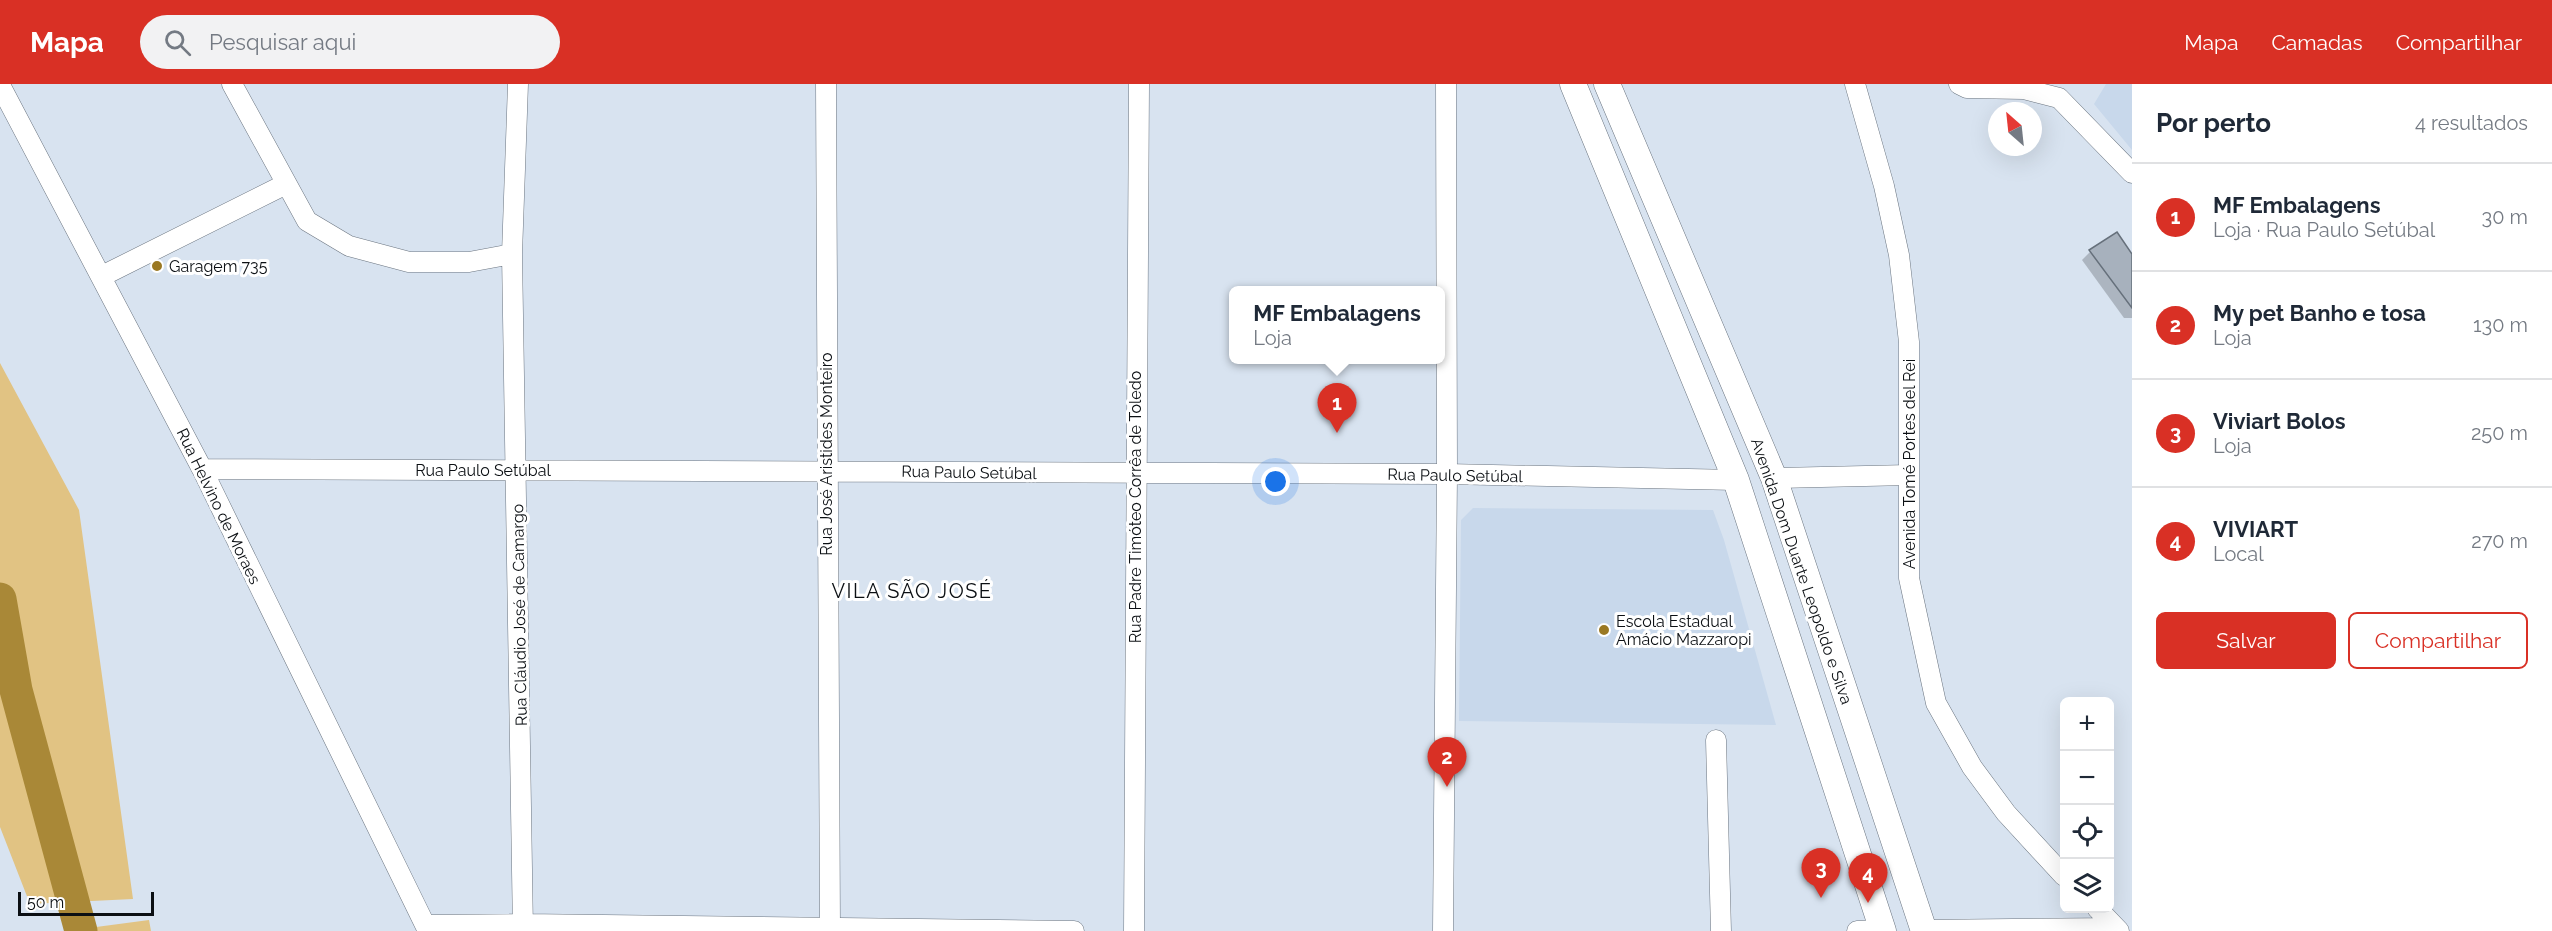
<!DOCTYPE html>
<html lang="pt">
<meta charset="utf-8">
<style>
:root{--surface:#fff;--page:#f2f2f3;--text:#1f2937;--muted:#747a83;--line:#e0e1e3;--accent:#d93025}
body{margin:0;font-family:Raleway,sans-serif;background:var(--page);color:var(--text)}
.controls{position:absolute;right:18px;bottom:18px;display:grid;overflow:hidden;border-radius:9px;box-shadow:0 6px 24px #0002}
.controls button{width:54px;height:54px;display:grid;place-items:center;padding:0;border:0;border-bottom:2px solid var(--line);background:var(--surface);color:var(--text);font:30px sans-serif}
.compass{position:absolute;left:1988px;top:18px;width:54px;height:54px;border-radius:50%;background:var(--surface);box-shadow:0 6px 24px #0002;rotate:333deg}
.scale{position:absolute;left:18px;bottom:15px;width:136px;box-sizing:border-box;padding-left:6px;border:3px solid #0b0f13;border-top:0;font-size:16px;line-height:21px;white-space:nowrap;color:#0b0f13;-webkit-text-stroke:4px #fff;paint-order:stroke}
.you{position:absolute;left:1276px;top:398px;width:21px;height:21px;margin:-15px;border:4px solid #fff;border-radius:50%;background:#1a73e8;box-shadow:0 0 0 9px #1a73e833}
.badge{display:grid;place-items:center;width:39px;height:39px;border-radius:50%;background:var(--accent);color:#fff;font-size:20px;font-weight:700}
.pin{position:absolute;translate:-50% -50px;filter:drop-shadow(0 2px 3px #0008)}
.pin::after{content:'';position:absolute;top:32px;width:21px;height:18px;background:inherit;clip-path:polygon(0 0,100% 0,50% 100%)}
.popup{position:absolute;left:1229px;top:202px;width:216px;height:78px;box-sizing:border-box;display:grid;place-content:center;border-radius:9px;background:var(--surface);filter:drop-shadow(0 2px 4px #0005);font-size:20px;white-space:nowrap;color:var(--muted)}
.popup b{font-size:22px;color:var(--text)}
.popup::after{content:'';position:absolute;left:50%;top:100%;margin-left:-12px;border:12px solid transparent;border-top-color:var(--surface)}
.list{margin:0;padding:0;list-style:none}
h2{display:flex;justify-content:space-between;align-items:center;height:78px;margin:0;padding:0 24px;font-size:26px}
h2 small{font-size:20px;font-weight:400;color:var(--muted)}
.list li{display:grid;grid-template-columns:39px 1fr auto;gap:18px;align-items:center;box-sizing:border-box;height:108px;padding:0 24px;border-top:2px solid var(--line)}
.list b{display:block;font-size:22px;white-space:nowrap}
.list p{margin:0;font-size:20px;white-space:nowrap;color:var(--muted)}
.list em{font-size:20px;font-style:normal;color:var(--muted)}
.actions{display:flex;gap:12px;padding:18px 24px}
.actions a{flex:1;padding:14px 0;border:2px solid var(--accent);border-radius:9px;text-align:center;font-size:21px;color:var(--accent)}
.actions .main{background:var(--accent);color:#fff}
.icon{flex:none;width:33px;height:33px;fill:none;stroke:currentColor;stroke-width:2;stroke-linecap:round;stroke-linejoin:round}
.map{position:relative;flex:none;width:2132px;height:847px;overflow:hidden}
header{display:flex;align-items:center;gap:36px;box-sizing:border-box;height:84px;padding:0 30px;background:var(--accent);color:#fff}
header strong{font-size:28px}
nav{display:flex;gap:33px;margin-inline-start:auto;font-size:21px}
.search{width:420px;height:54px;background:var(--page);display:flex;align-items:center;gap:15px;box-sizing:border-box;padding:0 21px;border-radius:33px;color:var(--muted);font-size:22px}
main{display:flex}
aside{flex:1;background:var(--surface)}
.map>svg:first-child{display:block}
.built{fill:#c8d8eb}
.green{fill:#e1c383}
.shadow{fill:#0003}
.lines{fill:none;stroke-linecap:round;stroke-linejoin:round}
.river{stroke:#a98837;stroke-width:33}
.building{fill:#a7b1bd;stroke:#66707b;stroke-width:1.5}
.minor-casing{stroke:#6b7580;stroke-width:21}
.major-casing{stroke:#6b7580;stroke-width:27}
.minor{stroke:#fff;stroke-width:20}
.major{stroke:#fff;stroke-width:26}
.poi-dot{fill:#9a7822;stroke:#fff;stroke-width:2}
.labels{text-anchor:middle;stroke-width:6;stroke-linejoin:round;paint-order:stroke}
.poi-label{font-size:16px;fill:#0b0f13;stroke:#fff;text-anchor:start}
.street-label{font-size:16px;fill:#0b0f13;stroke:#fff}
.quarter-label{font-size:20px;letter-spacing:1.5px;fill:#0b0f13;stroke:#fff}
</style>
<header>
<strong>Mapa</strong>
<div class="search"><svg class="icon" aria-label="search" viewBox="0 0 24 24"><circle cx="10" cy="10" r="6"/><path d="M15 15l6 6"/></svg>Pesquisar aqui</div>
<nav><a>Mapa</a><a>Camadas</a><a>Compartilhar</a></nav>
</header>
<main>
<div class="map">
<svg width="2132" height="847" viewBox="0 0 2132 847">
<rect width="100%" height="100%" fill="#d8e3f0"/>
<path class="built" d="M2106,0H2132V66L2094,20Z
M1473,424L1713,426L1724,456L1776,641L1459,637L1461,436Z"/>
<path class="green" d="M0,279L79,426L133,815L30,820L0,743Z
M149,836L151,847H66Z"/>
<path class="shadow" d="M2090,168L2132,173V234H2124L2082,176Z"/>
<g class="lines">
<path class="river" d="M0,515L16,606L81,847"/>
</g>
<path class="building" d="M2117,148L2132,170V224L2089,166Z"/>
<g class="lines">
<defs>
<path id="minor" d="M232,0L307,137L349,162L409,178H469L512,170
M518,0L512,170L523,847
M826,0L830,847
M1855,0L1884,102L1899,171L1909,258V494L1936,619L1972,683L2006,729L2064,792
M1959,0L1967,4L2024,5L2059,14L2132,89
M0,1L202,385L428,847
M102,192L286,100
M202,385L1447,390L1736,396
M1774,394L1909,391
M1716,656L1721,847
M2097,824L2119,847
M425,841L524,840L1074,847
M1923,846L2116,844
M1134,847L1139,0
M1443,847L1447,390L1446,0
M1857,847L1882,846"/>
<path id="major" d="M1573,0L1736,396L1883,847
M1607,0L1774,394L1924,847"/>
</defs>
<use href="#minor" class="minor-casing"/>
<use href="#major" class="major-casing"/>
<use href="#minor" class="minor"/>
<use href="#major" class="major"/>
</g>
<g class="poi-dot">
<circle cx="157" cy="182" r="6"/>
<circle cx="1604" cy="546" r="6"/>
</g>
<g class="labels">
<g class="poi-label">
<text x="169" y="188">Garagem 735</text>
<text x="1616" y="543">Escola Estadual<tspan x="1616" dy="18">Amácio Mazzaropi</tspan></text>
</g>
<g class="street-label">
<text transform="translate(826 370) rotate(-90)" y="6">Rua José Aristides Monteiro</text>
<text transform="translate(1909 380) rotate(-90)" y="6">Avenida Tomé Portes del Rei</text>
<text x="483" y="392">Rua Paulo Setúbal</text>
<text transform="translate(969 388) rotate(1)" y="6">Rua Paulo Setúbal</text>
<text transform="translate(1455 391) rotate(1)" y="6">Rua Paulo Setúbal</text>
<text transform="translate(219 422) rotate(64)" y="6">Rua Helvino de Moraes</text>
<text transform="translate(1135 423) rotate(-90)" y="6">Rua Padre Timóteo Corrêa de Toledo</text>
<text transform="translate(1802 487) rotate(71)" y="6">Avenida Dom Duarte Leopoldo e Silva</text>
<text transform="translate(519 531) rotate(-91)" y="6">Rua Cláudio José de Camargo</text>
</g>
<g class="quarter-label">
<text x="912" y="514">VILA SÃO JOSÉ</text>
</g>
</g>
</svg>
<div class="controls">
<button>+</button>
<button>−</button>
<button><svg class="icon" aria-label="locate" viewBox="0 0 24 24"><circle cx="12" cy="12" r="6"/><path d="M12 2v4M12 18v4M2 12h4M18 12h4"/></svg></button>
<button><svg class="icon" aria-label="layers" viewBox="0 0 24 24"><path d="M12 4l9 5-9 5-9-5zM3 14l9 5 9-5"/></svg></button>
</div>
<svg class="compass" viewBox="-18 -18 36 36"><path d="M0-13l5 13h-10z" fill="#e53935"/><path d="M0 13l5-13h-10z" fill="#747a83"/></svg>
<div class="scale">50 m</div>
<div class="you"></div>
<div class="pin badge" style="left:1337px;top:349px">1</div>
<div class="popup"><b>MF Embalagens</b>Loja</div>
<div class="pin badge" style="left:1447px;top:703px">2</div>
<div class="pin badge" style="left:1821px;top:814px">3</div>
<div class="pin badge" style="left:1868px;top:819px">4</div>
</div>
<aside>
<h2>Por perto<small>4 resultados</small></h2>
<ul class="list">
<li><span class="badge">1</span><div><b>MF Embalagens</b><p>Loja · Rua Paulo Setúbal</p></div><em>30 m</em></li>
<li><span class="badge">2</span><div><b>My pet Banho e tosa</b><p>Loja</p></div><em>130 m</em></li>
<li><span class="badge">3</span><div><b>Viviart Bolos</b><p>Loja</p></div><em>250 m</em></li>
<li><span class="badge">4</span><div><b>VIVIART</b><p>Local</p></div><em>270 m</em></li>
</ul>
<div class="actions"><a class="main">Salvar</a><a>Compartilhar</a></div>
</aside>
</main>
